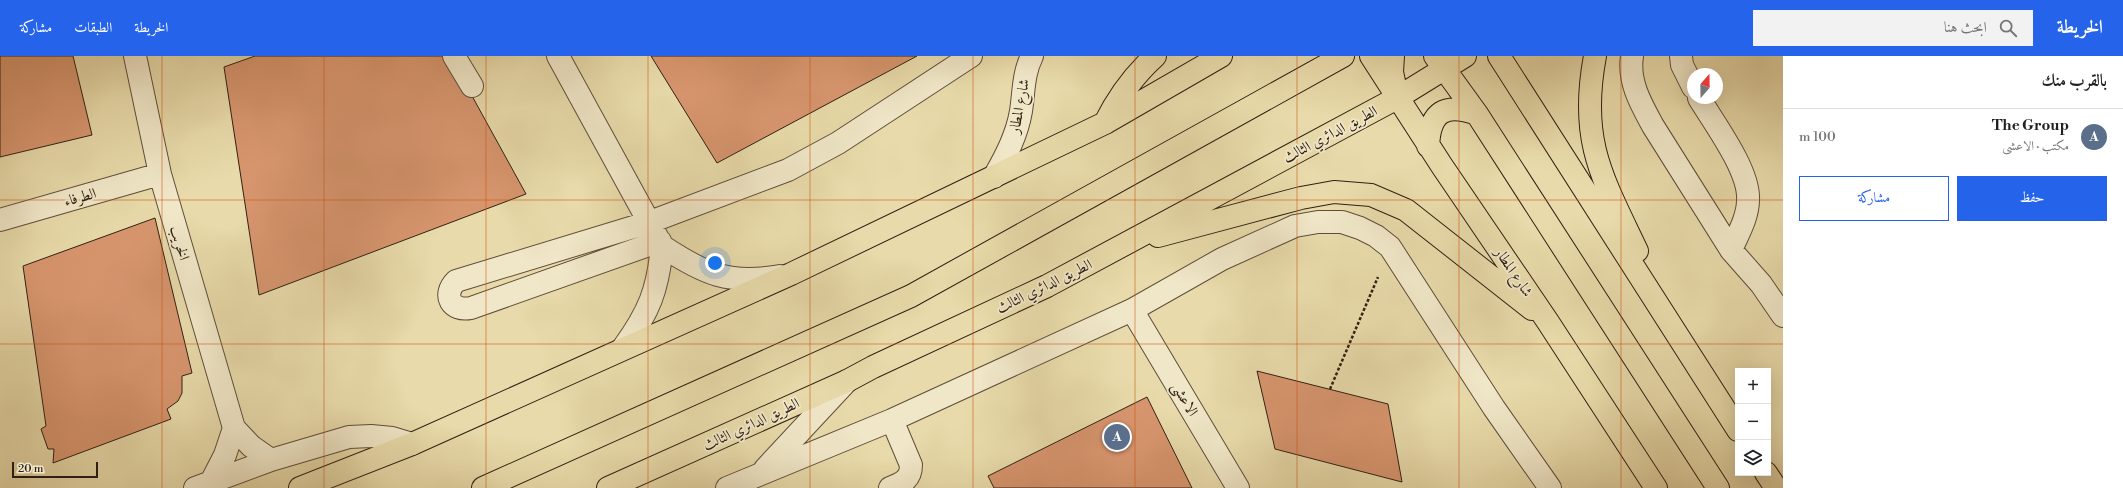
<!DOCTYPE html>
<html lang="ar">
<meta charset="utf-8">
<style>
:root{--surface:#fff;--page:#f2f2f2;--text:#202124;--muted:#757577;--line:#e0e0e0;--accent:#2563eb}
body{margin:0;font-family:"Libre Bodoni",Amiri,serif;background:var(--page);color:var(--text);direction:rtl}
.controls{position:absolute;right:12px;bottom:12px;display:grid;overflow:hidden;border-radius:0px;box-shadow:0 4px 16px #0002}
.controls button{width:36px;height:36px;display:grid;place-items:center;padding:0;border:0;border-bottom:1px solid var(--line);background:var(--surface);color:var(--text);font:20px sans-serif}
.compass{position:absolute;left:1687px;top:12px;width:36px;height:36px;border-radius:50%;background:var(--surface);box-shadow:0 4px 16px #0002;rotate:20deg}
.scale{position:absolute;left:12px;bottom:10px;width:86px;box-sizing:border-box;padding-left:4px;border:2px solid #302014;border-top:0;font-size:11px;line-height:14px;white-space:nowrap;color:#302014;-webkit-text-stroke:3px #f0e7c8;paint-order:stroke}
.you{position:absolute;left:715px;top:207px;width:14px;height:14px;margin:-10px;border:3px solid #fff;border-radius:50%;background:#1a73e8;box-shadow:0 0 0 6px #1a73e833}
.badge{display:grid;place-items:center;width:26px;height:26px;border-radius:50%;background:var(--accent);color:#fff;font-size:13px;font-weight:700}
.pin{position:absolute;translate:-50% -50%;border:2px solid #fff;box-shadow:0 1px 4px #0006}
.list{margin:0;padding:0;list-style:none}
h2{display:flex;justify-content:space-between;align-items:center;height:52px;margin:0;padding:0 16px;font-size:17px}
h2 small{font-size:13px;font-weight:400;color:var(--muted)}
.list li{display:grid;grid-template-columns:26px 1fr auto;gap:12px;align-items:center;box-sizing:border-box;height:56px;padding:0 16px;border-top:1px solid var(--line)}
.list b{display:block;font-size:15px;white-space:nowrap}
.list p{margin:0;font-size:13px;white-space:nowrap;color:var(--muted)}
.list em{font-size:13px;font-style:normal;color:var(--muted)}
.actions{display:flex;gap:8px;padding:12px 16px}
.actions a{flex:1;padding:9px 0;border:1px solid var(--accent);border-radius:0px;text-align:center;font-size:14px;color:var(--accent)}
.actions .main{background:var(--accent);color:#fff}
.icon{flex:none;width:22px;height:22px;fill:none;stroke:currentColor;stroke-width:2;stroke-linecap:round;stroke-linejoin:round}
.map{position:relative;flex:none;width:1783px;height:432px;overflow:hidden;direction:ltr}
header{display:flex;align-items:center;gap:24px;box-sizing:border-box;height:56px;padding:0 20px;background:var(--accent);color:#fff}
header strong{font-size:19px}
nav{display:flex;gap:22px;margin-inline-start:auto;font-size:14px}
.search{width:280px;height:36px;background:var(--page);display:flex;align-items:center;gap:10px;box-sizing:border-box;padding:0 14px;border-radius:0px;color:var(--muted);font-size:15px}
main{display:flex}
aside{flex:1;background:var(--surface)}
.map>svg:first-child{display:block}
.building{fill:#d7956e;stroke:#302014}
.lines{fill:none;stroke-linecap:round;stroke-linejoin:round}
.minor-casing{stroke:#5e4e3a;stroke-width:24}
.highway-casing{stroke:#302014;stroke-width:24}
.path{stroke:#302014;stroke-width:2.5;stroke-dasharray:3 2;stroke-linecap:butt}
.minor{stroke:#f0e7c8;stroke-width:22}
.highway{stroke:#e8daaa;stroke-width:22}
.grid{fill:none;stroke:#cc500d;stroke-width:1;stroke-opacity:0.55}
.labels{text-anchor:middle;stroke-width:3.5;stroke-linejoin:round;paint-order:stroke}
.street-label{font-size:15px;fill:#302014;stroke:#f0e7c8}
</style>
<header>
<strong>الخريطة</strong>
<div class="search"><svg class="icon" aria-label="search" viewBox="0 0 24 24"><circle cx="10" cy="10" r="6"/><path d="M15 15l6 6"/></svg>ابحث هنا</div>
<nav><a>الخريطة</a><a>الطبقات</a><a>مشاركة</a></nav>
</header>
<main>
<aside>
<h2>بالقرب منك<small></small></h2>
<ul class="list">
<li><span class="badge" style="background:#5c6f8a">A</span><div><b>The Group</b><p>مكتب · الاعشى</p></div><em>100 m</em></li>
</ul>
<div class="actions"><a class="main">حفظ</a><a>مشاركة</a></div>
</aside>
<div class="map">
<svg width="1783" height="432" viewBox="0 0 1783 432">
<rect width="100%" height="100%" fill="#e8daaa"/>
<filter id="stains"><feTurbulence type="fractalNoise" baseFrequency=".005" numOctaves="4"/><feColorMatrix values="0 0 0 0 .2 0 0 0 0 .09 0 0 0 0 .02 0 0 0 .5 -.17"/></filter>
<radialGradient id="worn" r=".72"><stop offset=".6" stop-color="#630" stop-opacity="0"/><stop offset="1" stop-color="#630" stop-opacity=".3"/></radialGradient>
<path class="building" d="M0,0H73L92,79L0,101Z
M255,0H450L526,138L259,239L224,11Z
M651,0H917L717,107Z
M155,162L192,317L182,320V337L178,345L167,353L171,363L53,407L54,393H48L41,373L46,370L23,210Z
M1257,315L1388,348L1402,426L1275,393Z
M1147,341L1192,432H994L988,420Z"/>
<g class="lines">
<defs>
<path id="minor" d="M135,0L160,118L234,372L251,390L271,404
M454,0L472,30
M558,0L662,190C658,234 649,256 623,292
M1632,0C1628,26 1641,48 1653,70L1731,194L1761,228L1783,260
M1681,0L1682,9L1693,31
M1699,42C1714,67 1750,115 1748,144C1748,161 1738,178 1731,194
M994,121C1006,100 1017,79 1021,55C1024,36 1023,18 1032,0
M0,164L160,118
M660,185L471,252C451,256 442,239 456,225L650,166L788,114L838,87L971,0
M662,190C704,218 729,229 780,220
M1132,254L1238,432
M765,413L847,325
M195,432L271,404L349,381L371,380L392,382L412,388
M208,432L225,399L234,372
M727,432L892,364L1132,254L1222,203L1295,170L1318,166H1342L1360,172L1376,180L1390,191L1494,352L1550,432
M890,432C903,427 911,423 911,409L892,364"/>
<path id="highway" d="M1371,0L1442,110L1548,266L1656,432
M1393,0L1392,16L1396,35
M1435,0L1477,58L1718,432
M1499,0L1738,374
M1595,0C1579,85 1602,121 1637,195
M1105,67C1118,41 1133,20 1155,0
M1428,90C1430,55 1445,47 1477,58
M1158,180L1301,142L1334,136L1371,139L1406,154L1532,253
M1766,417L1776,432
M300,432L412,388L791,218L1105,67L1221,0
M483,432L911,240L1343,0
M608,432L847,325L873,311L1047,230L1397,42L1465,0"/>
</defs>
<use href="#minor" class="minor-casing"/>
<use href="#highway" class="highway-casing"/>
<path class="path" d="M1330,333L1378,221"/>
<use href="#minor" class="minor"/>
<use href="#highway" class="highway"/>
</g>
<path class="grid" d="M162,0V432M324,0V432M486,0V432M648,0V432M810,0V432M973,0V432M1135,0V432M1297,0V432M1459,0V432M1621,0V432M0,144H1783M0,288H1783"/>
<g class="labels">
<g class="street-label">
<text transform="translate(1019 50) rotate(-79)" y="5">شارع المطار</text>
<text transform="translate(1330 78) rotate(-28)" y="5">الطريق الدائري الثالث</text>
<text transform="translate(80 141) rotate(-16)" y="5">الطرفاء</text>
<text transform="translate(180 187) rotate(74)" y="5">الخريب</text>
<text transform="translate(1514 216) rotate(56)" y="5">شارع المطار</text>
<text transform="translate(1044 230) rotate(-26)" y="5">الطريق الدائري الثالث</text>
<text transform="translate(1185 343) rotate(59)" y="5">الاعشى</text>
<text transform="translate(751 368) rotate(-25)" y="5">الطريق الدائري الثالث</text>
</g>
</g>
<rect width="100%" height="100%" filter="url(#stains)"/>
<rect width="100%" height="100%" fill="url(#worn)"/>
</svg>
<div class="controls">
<button>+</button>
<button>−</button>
<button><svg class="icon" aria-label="layers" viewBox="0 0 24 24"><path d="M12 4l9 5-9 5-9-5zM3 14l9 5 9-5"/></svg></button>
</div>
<svg class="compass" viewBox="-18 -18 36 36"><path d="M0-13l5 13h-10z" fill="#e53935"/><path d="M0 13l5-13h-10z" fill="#757577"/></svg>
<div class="scale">20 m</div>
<div class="you"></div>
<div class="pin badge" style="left:1117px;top:381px;background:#5c6f8a">A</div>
</div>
</main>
